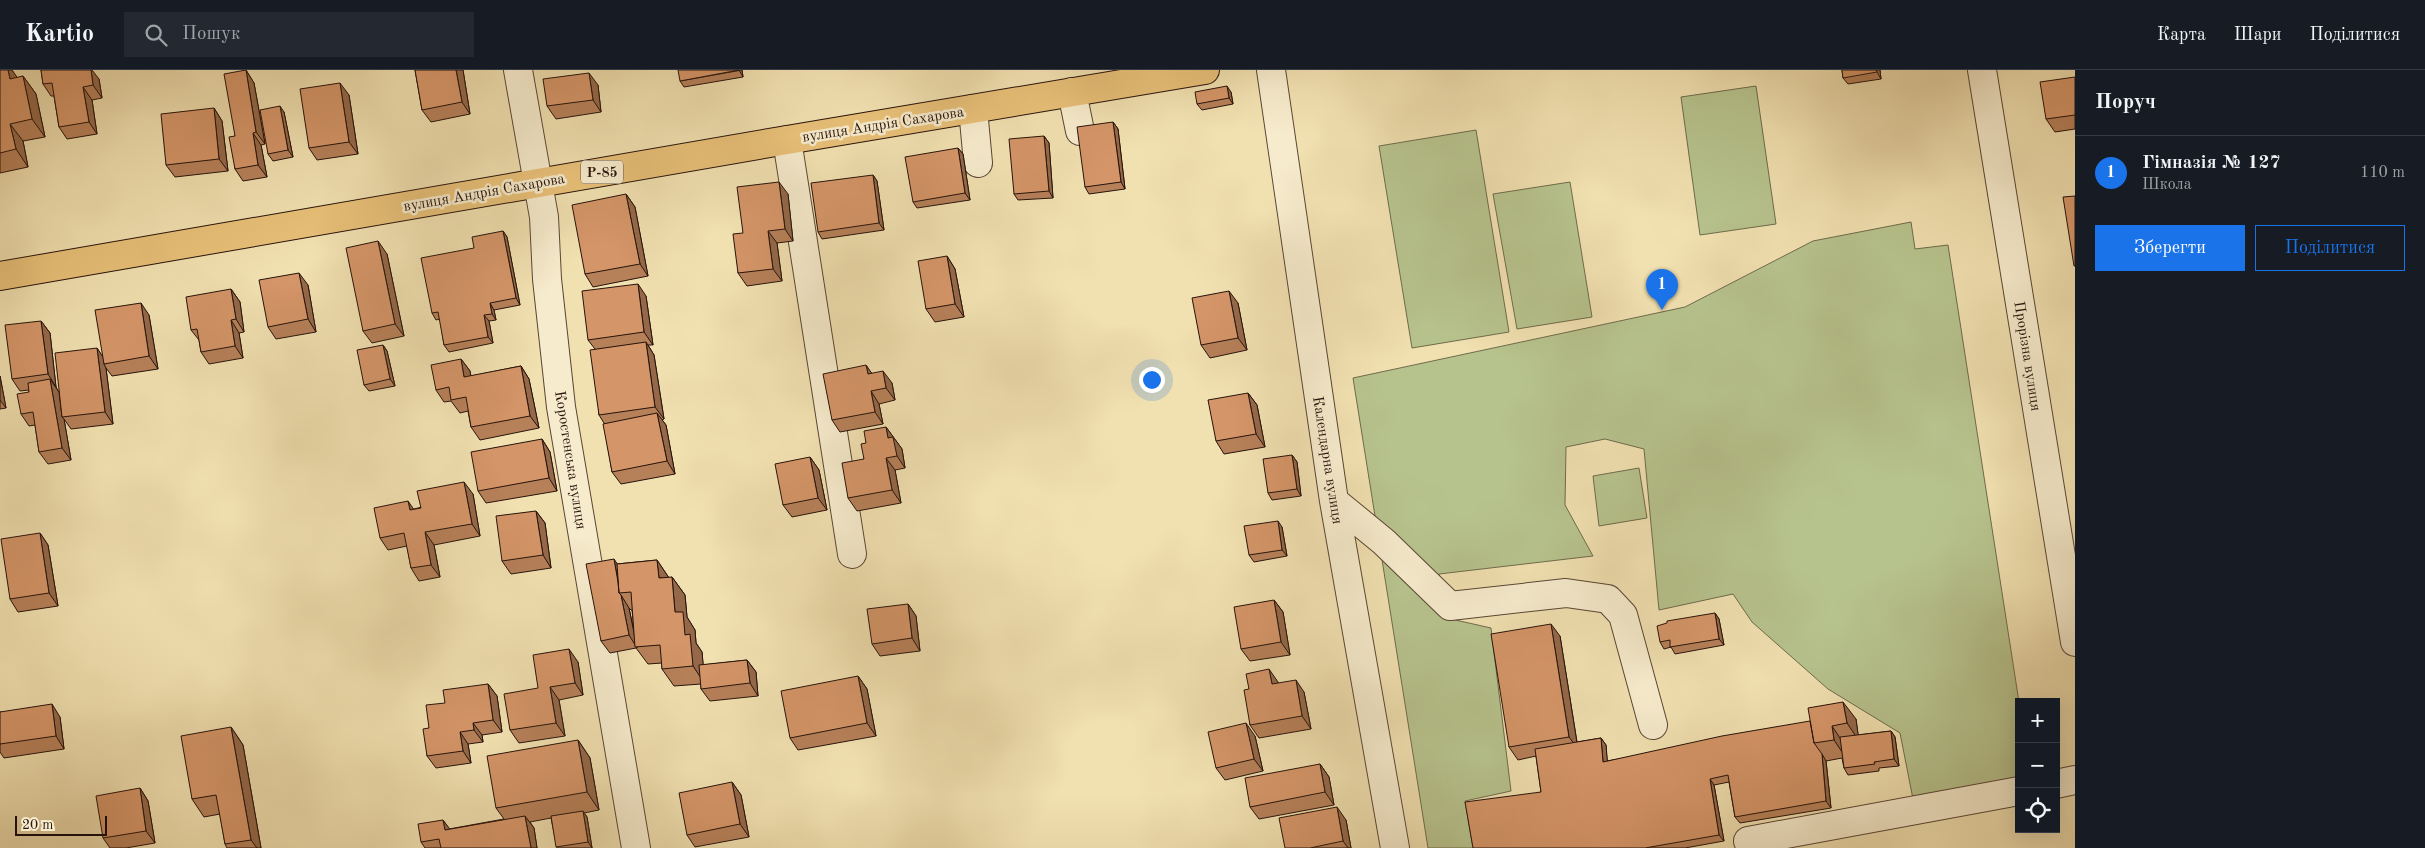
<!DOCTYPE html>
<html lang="uk">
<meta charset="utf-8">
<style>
:root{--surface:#171b24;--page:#242831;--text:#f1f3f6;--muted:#9ea1a6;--line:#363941;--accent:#1a73e8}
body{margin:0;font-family:"Old Standard TT",serif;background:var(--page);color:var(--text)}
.controls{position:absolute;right:15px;bottom:15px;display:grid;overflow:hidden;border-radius:0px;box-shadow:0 5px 20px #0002}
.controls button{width:45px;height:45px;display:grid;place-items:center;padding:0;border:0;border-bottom:1px solid var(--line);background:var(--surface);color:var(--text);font:25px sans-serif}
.scale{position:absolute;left:15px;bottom:12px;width:92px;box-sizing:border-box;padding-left:5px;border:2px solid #26130b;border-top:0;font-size:14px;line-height:18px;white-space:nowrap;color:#26130b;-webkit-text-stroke:4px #f6ebcc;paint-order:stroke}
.you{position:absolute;left:1151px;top:309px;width:18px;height:18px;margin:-12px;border:4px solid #fff;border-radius:50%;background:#1a73e8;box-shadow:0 0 0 8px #1a73e833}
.badge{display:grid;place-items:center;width:32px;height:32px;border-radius:50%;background:var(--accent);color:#fff;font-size:16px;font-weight:700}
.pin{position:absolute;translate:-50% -41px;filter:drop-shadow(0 1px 2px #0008)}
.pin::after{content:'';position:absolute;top:26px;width:18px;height:15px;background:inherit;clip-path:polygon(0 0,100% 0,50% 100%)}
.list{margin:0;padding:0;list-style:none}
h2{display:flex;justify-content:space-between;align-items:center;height:65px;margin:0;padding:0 20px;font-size:21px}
h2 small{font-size:16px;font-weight:400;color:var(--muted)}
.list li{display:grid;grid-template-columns:32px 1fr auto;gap:15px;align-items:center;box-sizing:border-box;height:75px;padding:0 20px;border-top:1px solid var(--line)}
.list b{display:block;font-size:19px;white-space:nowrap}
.list p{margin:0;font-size:16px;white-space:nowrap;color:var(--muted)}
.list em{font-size:16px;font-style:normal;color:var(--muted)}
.actions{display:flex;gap:10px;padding:15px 20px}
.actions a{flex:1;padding:11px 0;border:1px solid var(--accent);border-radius:0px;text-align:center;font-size:18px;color:var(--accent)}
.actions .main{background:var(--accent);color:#fff}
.icon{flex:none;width:28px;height:28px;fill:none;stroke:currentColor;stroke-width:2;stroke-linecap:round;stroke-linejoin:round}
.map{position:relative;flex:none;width:2075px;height:778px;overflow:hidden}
header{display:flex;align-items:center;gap:30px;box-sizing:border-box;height:70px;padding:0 25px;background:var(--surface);border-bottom:1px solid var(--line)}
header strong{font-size:24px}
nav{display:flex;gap:28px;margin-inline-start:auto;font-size:18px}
.search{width:350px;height:45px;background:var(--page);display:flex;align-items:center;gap:12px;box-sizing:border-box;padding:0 18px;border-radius:0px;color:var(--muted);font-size:19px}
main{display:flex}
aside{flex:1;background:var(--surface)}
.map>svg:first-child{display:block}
.green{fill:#b7c38d;stroke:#6e6b4c}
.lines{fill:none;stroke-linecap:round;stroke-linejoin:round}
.minor-casing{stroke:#594634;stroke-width:30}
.major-casing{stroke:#26130b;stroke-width:30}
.minor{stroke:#f6ebcc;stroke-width:28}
.major{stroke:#e8c078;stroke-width:28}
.wall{fill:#b68059;stroke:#26130b;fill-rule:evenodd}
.shaded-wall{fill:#946849;stroke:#26130b}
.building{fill:#d49568;stroke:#26130b}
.labels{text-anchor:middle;stroke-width:5;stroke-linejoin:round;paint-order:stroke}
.shield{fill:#f6ebcc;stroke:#645445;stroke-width:1}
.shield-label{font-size:14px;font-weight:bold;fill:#26130b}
.street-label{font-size:15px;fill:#26130b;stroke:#f6ebcc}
</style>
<header>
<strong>Kartio</strong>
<div class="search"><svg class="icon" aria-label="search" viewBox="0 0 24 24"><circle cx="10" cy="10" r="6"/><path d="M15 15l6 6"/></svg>Пошук</div>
<nav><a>Карта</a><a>Шари</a><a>Поділитися</a></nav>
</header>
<main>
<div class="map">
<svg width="2075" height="778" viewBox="0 0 2075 778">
<rect width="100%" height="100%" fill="#f1e0b0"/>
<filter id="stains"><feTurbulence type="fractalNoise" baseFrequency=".004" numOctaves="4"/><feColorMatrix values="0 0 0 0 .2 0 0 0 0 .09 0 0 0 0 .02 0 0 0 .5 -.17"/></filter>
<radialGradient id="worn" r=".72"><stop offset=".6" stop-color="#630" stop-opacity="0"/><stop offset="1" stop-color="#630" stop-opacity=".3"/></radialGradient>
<path class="green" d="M1756,16L1776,154L1700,165L1681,27Z
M1476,60L1509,262L1412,278L1379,76Z
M1570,112L1592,247L1517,259L1493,124Z
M1911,152L1915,179L1948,175L2019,632V714L1914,734L1900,663L1828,619L1752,552L1733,524L1659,540L1644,379L1605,369L1566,377L1565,435L1593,486L1439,504L1451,549L1491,558L1511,721L1465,731L1473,778H1428L1353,308L1685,237L1813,171Z
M1639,398L1647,448L1599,456L1593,406Z"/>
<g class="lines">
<defs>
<path id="minor" d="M518,0L544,147L547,209L561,337L636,778
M1271,0L1334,431L1395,778
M1982,0L2075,572
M1072,22L1080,61
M973,39L978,93
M787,70L852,484
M1334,431L1384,472L1450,536L1566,523L1608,529L1623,545L1653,655
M2056,714L2075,710
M1748,771L2019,721"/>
<path id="major" d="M0,206L787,70L1205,0"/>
</defs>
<use href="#minor" class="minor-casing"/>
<use href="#major" class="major-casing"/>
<use href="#minor" class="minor"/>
<use href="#major" class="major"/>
</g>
<path class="wall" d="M0,0H12L17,8L23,6L36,24L45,67L23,71L28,97L0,103Z
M41,0L99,9L102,28L92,30L97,64L67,69L59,57L54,26H51L43,14Z
M246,0L254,13L265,74L261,75L267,107L243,111L235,99V66Z
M415,0H463L470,44L431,52L422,40Z
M742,0L743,7L684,17L680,11Z
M1842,0H1880L1881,9L1848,14L1843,8Z
M2075,7V59L2055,62L2046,49Z
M598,15L601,42L556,49L547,36Z
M1231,22L1233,34L1202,40L1197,34Z
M349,25L358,84L317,90L309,78Z
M214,38L222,51L228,101L175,107L166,95Z
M284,42L293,87L273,91L268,84Z
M1113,52L1118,59L1125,119L1089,124L1085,117Z
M1044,66L1049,73L1053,128L1018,130L1014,124Z
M958,78L963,84L970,130L917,138L913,132Z
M873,105L877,111L884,160L822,169L818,162Z
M626,124L635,137L648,206L593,217L585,204Z
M788,124L793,171L777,173L782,211L747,216L738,203L743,163Z
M503,161L507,167L520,235L494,240L496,250L489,251L493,273L449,282L444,275L440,249L436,250L432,243L474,178Z
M387,184L404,266L372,273L363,261Z
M947,186L955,199L964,247L935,252L926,239Z
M308,215L316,262L276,269L268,257Z
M231,219L240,232L244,262L239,263L243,288L209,294L201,282L199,270L191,260Z
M646,226L653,275H648L654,285L664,349L662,350L666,355L675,404L621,414L612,402L604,353L599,345L595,279L588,270Z
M1238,233L1247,280L1210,288L1201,275Z
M149,245L158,299L112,306L106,298L113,354L71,359L64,349L71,390L48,394L39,382L35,355L29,356L21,344L29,322V320L20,321L12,309L41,251L50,263L56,317L59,322L97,278L102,286Z
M383,275L387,281L395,316L369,321L364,315Z
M461,289L470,301L471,306L521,296L529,309L539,358L480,370L471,357L468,341L460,343L451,331L444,332L436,320Z
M866,295L871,303L892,313L895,330L879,334L883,354L840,362L832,350Z
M0,306L6,338L0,339Z
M1248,323L1257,335L1265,377L1224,384L1216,371Z
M886,357L902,379L905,398L895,400L901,433L857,441L848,428L864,389L866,373Z
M542,369L550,382L557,421L486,433L478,421Z
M1292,385L1297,392L1301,426L1272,430L1268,423Z
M810,387L819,400L827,440L792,447L783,435Z
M473,424L480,466L434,475L440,507L419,511L411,498L407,476L388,480L380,468L414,439Z
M536,441L545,453L551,498L511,504L502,491Z
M1282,457L1287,486L1254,492L1249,485Z
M40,463L48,475L58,536L18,542L10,529Z
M657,490L669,508L672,507L685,525L687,547L695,560L696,573L702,582L703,595L747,590L756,602L758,626L710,631L701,619V614L674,616L662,599V593L648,594L636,578L610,583L601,571L617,494ZM629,538L631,540H632L634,561Z
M1274,530L1283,542L1290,585L1250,591L1241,579Z
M908,534L916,546L920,581L880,586L872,574Z
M1715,543L1719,549L1724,575L1675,584L1671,577L1664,579L1660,572Z
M1560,566L1577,672L1601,668L1606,675L1607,691L1856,649L1858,665L1891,661L1895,667L1899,696L1879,698V701L1848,705L1844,698L1842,688L1826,691L1831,738L1740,753L1735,747L1729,712L1714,715L1724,771L1685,778H1473L1541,722L1536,686L1518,690L1509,677Z
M578,592L583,625L559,630L565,666L519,673L510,660L538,618Z
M858,606L867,619L876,666L798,680L790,668Z
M1278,612V613L1304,622L1311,659L1259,668L1250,655L1249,619Z
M488,614L497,626L502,662L482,665L483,672L468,674L471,693L436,698L427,686L429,658L445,633Z
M0,642L60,647L64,679L4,688L0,682Z
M231,657L243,675L261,778H227L225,774L220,744L204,747L192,729Z
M1255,666L1263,701L1225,710L1216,698Z
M578,670L590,688L599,740L584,743L587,747L592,778H557L551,748L530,752L534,758L537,778H425L421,772L443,750L449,759L504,749L496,738Z
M1320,694L1329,707L1334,735L1259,749L1250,737Z
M732,712L741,725L749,767L695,777L687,765Z
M140,718L148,731L155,773L126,778H110L103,768Z
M1346,750L1351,778H1285Z"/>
<path class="shaded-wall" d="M8,0H12L19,10L10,9Z
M91,0H92L99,9L102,28L93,15Z
M246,0L254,13L265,74L256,62Z
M456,0H463L470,44L462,32Z
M739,0H742L743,7Z
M1876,0H1880L1881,9L1877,2Z
M589,3L598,15L601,42L593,30Z
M23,6L36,24L45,67L32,49Z
M340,13L349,25L358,84L349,72Z
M1227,16L1231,22L1233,34L1229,28Z
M83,17L92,30L97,64L89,52Z
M280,36L284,42L293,87L288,80Z
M214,38L222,51L228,101L219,89Z
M1113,52L1118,59L1125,119L1121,112Z
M10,54L23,71L28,97L16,79Z
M253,63L261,75L267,107L258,95Z
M1044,66L1049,73L1053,128L1049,121Z
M958,78L963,84L970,130L965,123Z
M873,105L877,111L884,160L879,153Z
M779,112L788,124L793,171L785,159Z
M626,124L635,137L648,206L640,194Z
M503,161L507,167L520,235L516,228Z
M768,161L777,173L782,211L773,199Z
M378,171L387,184L404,266L395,254Z
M947,186L955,199L964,247L955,234Z
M299,203L308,215L316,262L308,249Z
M638,214L646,226L653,275L644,262Z
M231,219L240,232L244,262L236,249Z
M1229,221L1238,233L1247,280L1238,268Z
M141,233L149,245L158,299L149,286Z
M490,233L494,240L496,250L492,244Z
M484,245L489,251L493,273L488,267Z
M231,250L239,263L243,288L235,276Z
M41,251L50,263L56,317L48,304Z
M646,272L654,285L664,349L655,337Z
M383,275L387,281L395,316L390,309Z
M97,278L105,290L104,294L106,298L113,354L105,342Z
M461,289L470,301L473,320L464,307Z
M866,295L875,308L868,304Z
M521,296L529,309L539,358L530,346Z
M883,301L892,313L895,330L886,318Z
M0,306L6,338L0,330Z
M50,309L59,322L62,347L64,349L71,390L62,378Z
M871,321L879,334L883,354L875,342Z
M1248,323L1257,335L1265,377L1256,364Z
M657,343L666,355L675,404L667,391Z
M886,357L902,379L905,398L897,386L888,368Z
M542,369L550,382L557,421L549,408Z
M1292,385L1297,392L1301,426L1297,419Z
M810,387L819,400L827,440L818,428Z
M886,388L895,400L901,433L892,420Z
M464,412L473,424L480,466L472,454Z
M408,431L417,444L410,440Z
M536,441L545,453L551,498L543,485Z
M1278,451L1282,457L1287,486L1282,480Z
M425,462L434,475L440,507L431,495Z
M40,463L48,475L58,536L49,523Z
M614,489L622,501L620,523Z
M657,490L669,508H659Z
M672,507L685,525L687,547L695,560L696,573L702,582L705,614L693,596L675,542Z
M621,525L629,538L637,578L629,565Z
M1274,530L1283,542L1290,585L1281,572Z
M908,534L916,546L920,581L912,568Z
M1715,543L1719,549L1724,575L1719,569Z
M1551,554L1560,566L1578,679L1569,667Z
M569,579L578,592L583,625L575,613Z
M747,590L756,602L758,626L750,613Z
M1269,599L1278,612L1281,627L1272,614Z
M858,606L867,619L876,666L867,653Z
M1296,610L1304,622L1311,659L1302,646Z
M488,614L497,626L502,662L493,650Z
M550,617L559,630L565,666L556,653Z
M1843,632L1856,649L1859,671L1847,653Z
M52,634L60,647L64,679L56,666Z
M473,653L482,665L483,672L474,660Z
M1246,653L1255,666L1263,701L1254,689Z
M1832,656L1844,674L1846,688L1834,670Z
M231,657L243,675L261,778H257L251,770Z
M1891,661L1895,667L1899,696L1894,689Z
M460,662L468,674L471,693L463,681Z
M1601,668L1606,675L1608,698L1603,692Z
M578,670L590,688L599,740L587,722Z
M1822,684L1826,691L1831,738L1826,731Z
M1320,694L1329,707L1334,735L1325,722Z
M1710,709L1714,715L1724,771L1719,765Z
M732,712L741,725L749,767L740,754Z
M140,718L148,731L155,773L146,761Z
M1337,737L1346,750L1351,778H1348L1343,771Z
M583,741L587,747L592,778L588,772Z
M525,746L534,758L537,778H531Z
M443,750L452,762L445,760Z"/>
<path class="building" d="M0,0H8L10,9L23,6L32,49L10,54L16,79L0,83Z
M41,0H91L93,15L83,17L89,52L59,57L52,13L43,14Z
M246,0L256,62L253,63L258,95L235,99L229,67L235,66L224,4Z
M415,0H456L462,32L422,40Z
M678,0H739L680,11Z
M1842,0H1876L1877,2L1843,8Z
M589,3L593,30L547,36L543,9Z
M2075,7V45L2046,49L2040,12Z
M340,13L349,72L309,78L300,19Z
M1227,16L1229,28L1197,34L1195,22Z
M280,36L288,80L268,84L260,40Z
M214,38L219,89L166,95L161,44Z
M1113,52L1121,112L1085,117L1077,57Z
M1044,66L1049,121L1014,124L1009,69Z
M958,78L965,123L913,132L905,87Z
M873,105L879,153L818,162L811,113Z
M779,112L785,159L768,161L773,199L738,203L733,164L743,163L737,117Z
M626,124L640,194L585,204L572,135Z
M2075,126V196H2074L2063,127Z
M503,161L516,228L490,233L492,244L484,245L488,267L444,275L438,242L432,243L421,188L474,178L472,167Z
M378,171L395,254L363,261L346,178Z
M947,186L955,234L926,239L918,191Z
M299,203L308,249L268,257L259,210Z
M638,214L644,262L588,270L582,221Z
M231,219L236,249L231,250L235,276L201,282L197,259L191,260L186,227Z
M1229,221L1238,268L1201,275L1192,228Z
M141,233L149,286L104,294L95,240Z
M41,251L48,304L12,309L5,255Z
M646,272L655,337L599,345L590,280Z
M383,275L390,309L364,315L357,280Z
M97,278L105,342L62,347L55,283Z
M461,289L464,307L521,296L530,346L471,357L466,327L451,330L449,317L436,320L431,295Z
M866,295L868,304L883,301L886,318L871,321L875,342L832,350L823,304Z
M50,309L62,378L39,382L33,342L21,344L17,324L29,322L28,313Z
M1248,323L1256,364L1216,371L1208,330Z
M657,343L667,391L612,402L603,354Z
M886,357L888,368L893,367L897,386L886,388L892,420L848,428L842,393L864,389L861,374L866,373L864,361Z
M542,369L549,408L478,421L471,382Z
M1292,385L1297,419L1268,423L1263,389Z
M810,387L818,428L783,435L775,394Z
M464,412L472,454L425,462L431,495L411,498L404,463L380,468L374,438L408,431L410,440L421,438L417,421Z
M536,441L543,485L502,491L496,446Z
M1278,451L1282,480L1249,485L1244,456Z
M40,463L49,523L10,529L1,469Z
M614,489L618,512L619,523L621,525L629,565L601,571L586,494Z
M657,490L659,508L672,507L675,542H683L685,565L690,564L693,596L662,599L660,575L635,577L631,522L619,523L617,494Z
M1274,530L1281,572L1241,579L1234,537Z
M908,534L912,568L872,574L867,539Z
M1715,543L1719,569L1670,577V570L1660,572L1657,556L1667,553V551Z
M1551,554L1569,667L1509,677L1491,564Z
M569,579L575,613L550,617L556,653L510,660L504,624L538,618L533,585Z
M747,590L750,613L701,619L699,595Z
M1269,599L1272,614L1296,610L1302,646L1250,655L1244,620L1249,619L1246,604Z
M858,606L867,653L790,668L781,621Z
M488,614L493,650L473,653L474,660L460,662L463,681L427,686L423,659L429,658L426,635L445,633L443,620Z
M1843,632L1847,653L1832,656L1834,670L1814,673L1808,638Z
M52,634L56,666L0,674V642Z
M1810,651L1814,673L1822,684L1826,731L1735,747L1728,705L1710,709L1719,765L1645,778H1473L1465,732L1541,722L1535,679L1601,668L1603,692L1722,666Z
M1246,653L1254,689L1216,698L1208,662Z
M231,657L251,770L225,774L216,725L192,729L181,666Z
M1891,661L1894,689L1874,692L1875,694L1844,698L1840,667Z
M578,670L587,722L496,738L487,686Z
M1320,694L1325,722L1250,737L1245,708Z
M732,712L740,754L687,765L679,723Z
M140,718L146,761L103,768L96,726Z
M1337,737L1343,771L1310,778H1285L1279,748Z
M583,741L588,772L556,777L551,746Z
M525,746L531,778H441L439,769L421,772L418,754L443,750L445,760Z"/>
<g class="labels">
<rect class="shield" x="581" y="90.5" width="42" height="23" rx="4"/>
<g class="shield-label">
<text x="602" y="107">Р-85</text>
</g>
<g class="street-label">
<text transform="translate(883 54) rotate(-9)" y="5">вулиця Андрія Сахарова</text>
<text transform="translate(484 122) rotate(-10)" y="5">вулиця Андрія Сахарова</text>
<text transform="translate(2028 286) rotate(81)" y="5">Прорізна вулиця</text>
<text transform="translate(571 390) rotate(81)" y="5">Коростенська вулиця</text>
<text transform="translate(1328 390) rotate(81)" y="5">Календарна вулиця</text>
</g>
</g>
<rect width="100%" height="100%" filter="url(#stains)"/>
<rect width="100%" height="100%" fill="url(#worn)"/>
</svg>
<div class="controls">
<button>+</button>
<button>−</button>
<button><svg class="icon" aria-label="locate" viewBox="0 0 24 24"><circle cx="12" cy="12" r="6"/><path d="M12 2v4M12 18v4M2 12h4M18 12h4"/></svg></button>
</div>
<div class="scale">20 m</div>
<div class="you"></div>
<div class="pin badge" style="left:1662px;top:240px">1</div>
</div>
<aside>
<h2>Поруч<small></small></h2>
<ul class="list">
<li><span class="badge">1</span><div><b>Гімназія № 127</b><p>Школа</p></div><em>110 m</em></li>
</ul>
<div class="actions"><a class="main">Зберегти</a><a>Поділитися</a></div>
</aside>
</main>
